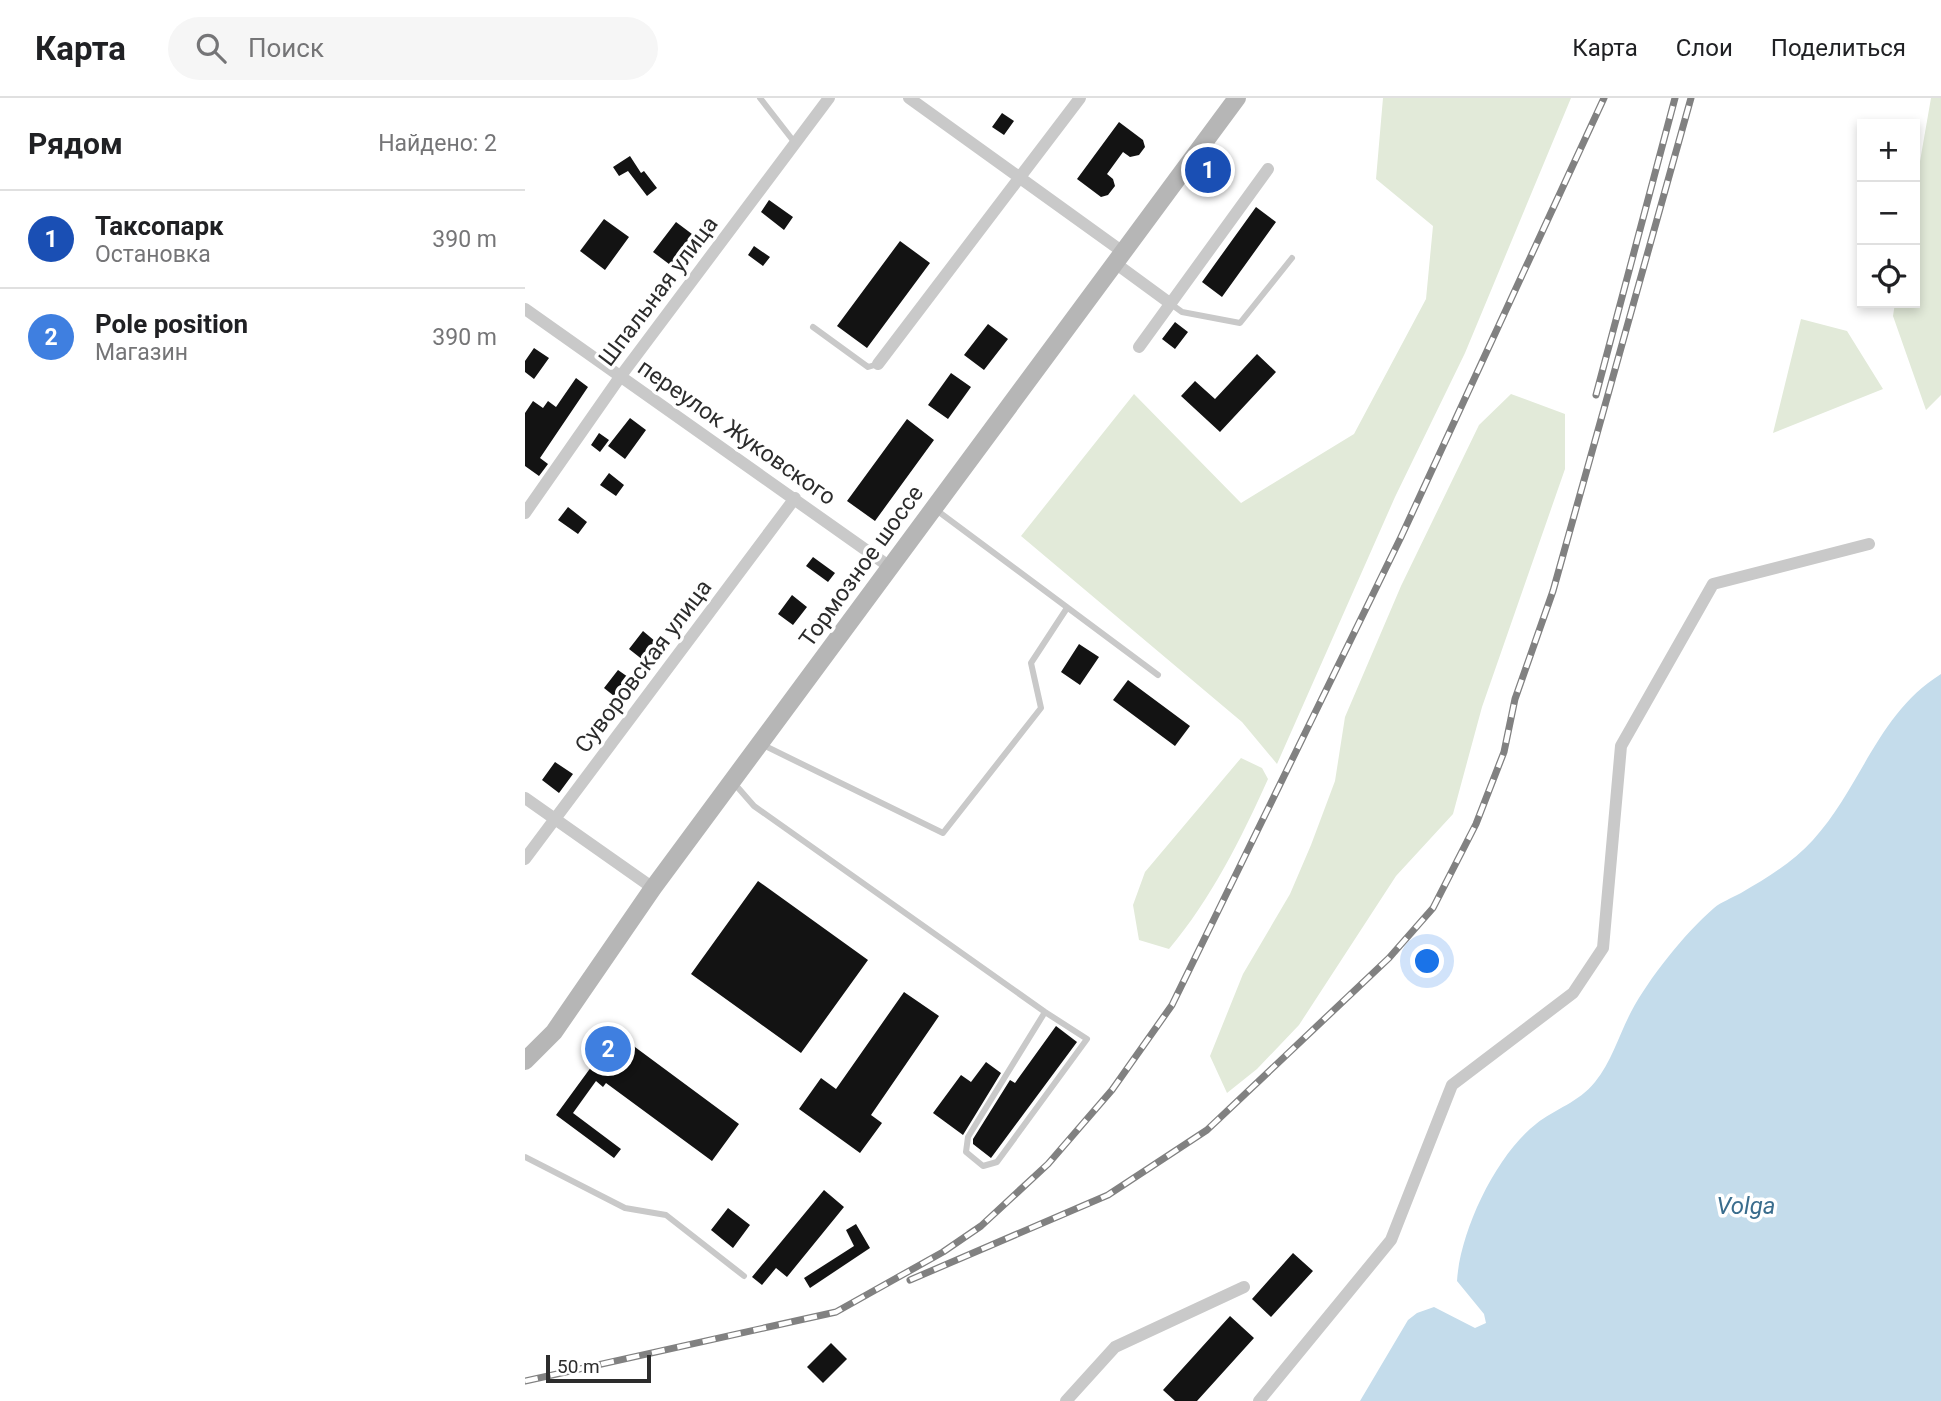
<!DOCTYPE html>
<html lang="ru">
<meta charset="utf-8">
<style>
:root{--surface:#fff;--page:#f6f6f6;--text:#202124;--muted:#757577;--line:#e0e0e0;--accent:#ea580c}
body{margin:0;font-family:Roboto,sans-serif;background:var(--page);color:var(--text)}
.controls{position:absolute;right:21px;top:21px;display:grid;overflow:hidden;border-radius:0px;box-shadow:0 4px 10px #0003}
.controls button{width:63px;height:63px;display:grid;place-items:center;padding:0;border:0;border-bottom:2px solid var(--line);background:var(--surface);color:var(--text);font:35px sans-serif}
.scale{position:absolute;left:21px;bottom:18px;width:105px;box-sizing:border-box;padding-left:7px;border:4px solid #2c2c2c;border-top:0;font-size:19px;line-height:24px;white-space:nowrap;color:#2c2c2c;-webkit-text-stroke:5px #fff;paint-order:stroke}
.you{position:absolute;left:903px;top:864px;width:24px;height:24px;margin:-18px;border:5px solid #fff;border-radius:50%;background:#1a73e8;box-shadow:0 0 0 10px #1a73e833}
.badge{display:grid;place-items:center;width:46px;height:46px;border-radius:50%;background:var(--accent);color:#fff;font-size:23px;font-weight:700}
.pin{position:absolute;translate:-50% -50%;border:4px solid #fff;box-shadow:0 2px 7px #0006}
.list{margin:0;padding:0;list-style:none}
h2{display:flex;justify-content:space-between;align-items:center;height:91px;margin:0;padding:0 28px;font-size:30px}
h2 small{font-size:23px;font-weight:400;color:var(--muted)}
.list li{display:grid;grid-template-columns:46px 1fr auto;gap:21px;align-items:center;box-sizing:border-box;height:98px;padding:0 28px;border-top:2px solid var(--line)}
.list b{display:block;font-size:26px;white-space:nowrap}
.list p{margin:0;font-size:23px;white-space:nowrap;color:var(--muted)}
.list em{font-size:23px;font-style:normal;color:var(--muted)}
.icon{flex:none;width:38px;height:38px;fill:none;stroke:currentColor;stroke-width:2;stroke-linecap:round;stroke-linejoin:round}
.map{position:relative;flex:none;width:1416px;height:1303px;overflow:hidden}
header{display:flex;align-items:center;gap:42px;box-sizing:border-box;height:98px;padding:0 35px;background:var(--surface);border-bottom:2px solid var(--line)}
header strong{font-size:33px}
nav{display:flex;gap:38px;margin-inline-start:auto;font-size:24px}
.search{width:490px;height:63px;background:var(--page);display:flex;align-items:center;gap:18px;box-sizing:border-box;padding:0 24px;border-radius:38px;color:var(--muted);font-size:26px}
main{display:flex}
aside{flex:1;background:var(--surface)}
.map>svg:first-child{display:block}
.green{fill:#e2ead9}
.water{fill:#c4dceb}
.building{fill:#131313}
.lines{fill:none;stroke-linecap:round;stroke-linejoin:round}
.lane{stroke:#c9c9c9;stroke-width:6}
.street{stroke:#c9c9c9;stroke-width:12}
.secondary{stroke:#b6b6b6;stroke-width:18}
.rail-casing{stroke:#818181;stroke-width:7}
.rail{stroke:#fff;stroke-width:4.5;stroke-dasharray:13;stroke-linecap:butt}
.labels{text-anchor:middle;stroke-width:7;stroke-linejoin:round;paint-order:stroke}
.street-label{font-size:23px;fill:#2c2c2c;stroke:#fff}
.water-label{font-size:24px;font-style:italic;fill:#3a6d8d;stroke:#fff}
</style>
<header>
<strong>Карта</strong>
<div class="search"><svg class="icon" aria-label="search" viewBox="0 0 24 24"><circle cx="10" cy="10" r="6"/><path d="M15 15l6 6"/></svg>Поиск</div>
<nav><a>Карта</a><a>Слои</a><a>Поделиться</a></nav>
</header>
<main>
<aside>
<h2>Рядом<small>Найдено: 2</small></h2>
<ul class="list">
<li><span class="badge" style="background:#1a4fb4">1</span><div><b>Таксопарк</b><p>Остановка</p></div><em>390 m</em></li>
<li><span class="badge" style="background:#3f7fe0">2</span><div><b>Pole position</b><p>Магазин</p></div><em>390 m</em></li>
</ul>
</aside>
<div class="map">
<svg width="1416" height="1303" viewBox="0 0 1416 1303">
<rect width="100%" height="100%" fill="#fff"/>
<path class="green" d="M858,0H1046L940,255L870,399L752,666L717,624L496,438L609,296L716,405L829,336L901,201L908,128L851,81Z
M1406,0H1416V297L1401,312L1368,218L1370,205H1390V92Z
M1276,221L1322,233L1358,291L1248,335Z
M986,296L1040,316V371L957,609L928,716L871,778L774,927L732,971L702,995L685,958L718,876L765,796L786,747L810,683L820,619L876,488L954,327Z
M716,660L737,670L743,681C716,741 686,801 644,851L614,842L608,807L620,774Z"/>
<path class="water" d="M1416,576V1303H835L883,1222L892,1215L909,1209L950,1230L961,1225L959,1216L932,1183C935,1133 971,1057 1011,1026C1031,1010 1053,1005 1070,984C1087,963 1094,937 1106,914C1124,880 1160,835 1189,810C1196,804 1207,800 1216,795C1242,780 1268,764 1288,742C1337,688 1352,616 1416,576Z"/>
<path class="building" d="M477,15L489,23L479,37L467,29Z
M594,24L618,42L620,49L614,57L605,59L598,54L582,76L588,81L590,88L583,97L576,99L552,81Z
M105,58L116,75L119,73L132,90L122,98L103,73L94,78L88,69Z
M244,102L268,119L259,132L236,114Z
M731,109L751,124L697,199L677,184Z
M79,121L104,139L80,172L55,153Z
M151,124L171,139L148,169L128,154Z
M375,143L405,165L342,250L312,228Z
M229,148L245,159L238,168L223,157Z
M650,224L663,234L650,251L637,241Z
M463,226L483,241L459,272L439,257Z
M9,250L24,260L9,281L0,274V263Z
M732,256L751,274L695,334L656,298L670,283L690,301Z
M426,275L446,289L423,321L403,307Z
M51,280L63,289L15,360L23,366L14,378L0,368V315L8,303L18,310L23,303L31,309Z
M105,320L121,332L100,361L83,348Z
M382,321L409,342L350,423L322,403Z
M74,335L84,342L75,354L66,347Z
M84,375L99,387L91,398L75,387Z
M43,409L62,424L53,436L33,422Z
M288,459L310,475L303,484L281,468Z
M267,497L282,509L268,527L253,516Z
M118,533L131,544L118,562L104,551Z
M554,546L574,559L555,587L536,574Z
M93,572L103,579L89,598L79,590Z
M603,582L665,628L650,648L588,602Z
M30,664L48,676L34,695L17,682Z
M233,783L343,862L276,955L166,876Z
M379,894L414,918L346,1017L357,1025L335,1055L274,1011L296,980L311,991Z
M531,928L552,944L466,1060L448,1046V1041L485,982L490,985Z
M91,935L214,1026L187,1063L81,985L78,989L71,983L48,1015L96,1051L89,1060L31,1017Z
M461,964L476,975L438,1037L408,1015L436,977L446,984Z
M299,1092L319,1109L262,1179L251,1170L237,1187L227,1179Z
M203,1110L225,1127L208,1150L186,1132Z
M331,1126L345,1150L285,1190L279,1180L329,1148L321,1132Z
M768,1155L788,1173L746,1219L727,1201Z
M705,1218L729,1240L672,1303H650L638,1292Z
M306,1245L322,1261L298,1285L282,1269Z"/>
<g class="lines">
<path class="lane" d="M235,0L270,45
M646,206L657,214L715,225L767,160
M288,229L343,269L353,266
M410,411L633,577
M238,647L418,735L516,610L506,565L542,510
M208,684L229,708L520,914L562,941L472,1064L458,1068L441,1054L443,1039L520,914
M0,1059L100,1110L141,1117L219,1178"/>
<path class="street" d="M384,0L598,154
M590,165L646,206
M0,211L365,469
M614,249L743,71
M353,266L555,0
M0,415L95,279L304,0
M0,700L128,790
M0,761L270,400
M541,1303L590,1249L719,1189
M734,1303L866,1142L927,987L1048,895L1078,850L1096,648L1188,486L1344,446"/>
<path class="secondary" d="M0,963L29,934L128,790L712,0"/>
<defs>
<path id="rail" d="M1071,297L1150,0
M385,1182L583,1097L682,1032L864,860L908,810L951,726L979,654L990,601L1028,493L1166,0
M0,1283L311,1214L418,1154L456,1128L523,1066L587,992L647,907L876,439L1079,0"/>
</defs>
<use href="#rail" class="rail-casing"/>
<use href="#rail" class="rail"/>
</g>
<g class="labels">
<g class="street-label">
<text transform="translate(133 193) rotate(-53)" y="8">Шпальная улица</text>
<text transform="translate(212 334) rotate(35)" y="8">переулок Жуковского</text>
<text transform="translate(336 468) rotate(-54)" y="8">Тормозное шоссе</text>
<text transform="translate(118 568) rotate(-53)" y="8">Суворовская улица</text>
</g>
<g class="water-label">
<text x="1221" y="1116">Volga</text>
</g>
</g>
</svg>
<div class="controls">
<button>+</button>
<button>−</button>
<button><svg class="icon" aria-label="locate" viewBox="0 0 24 24"><circle cx="12" cy="12" r="6"/><path d="M12 2v4M12 18v4M2 12h4M18 12h4"/></svg></button>
</div>
<div class="scale">50 m</div>
<div class="you"></div>
<div class="pin badge" style="left:683px;top:72px;background:#1a4fb4">1</div>
<div class="pin badge" style="left:83px;top:951px;background:#3f7fe0">2</div>
</div>
</main>
